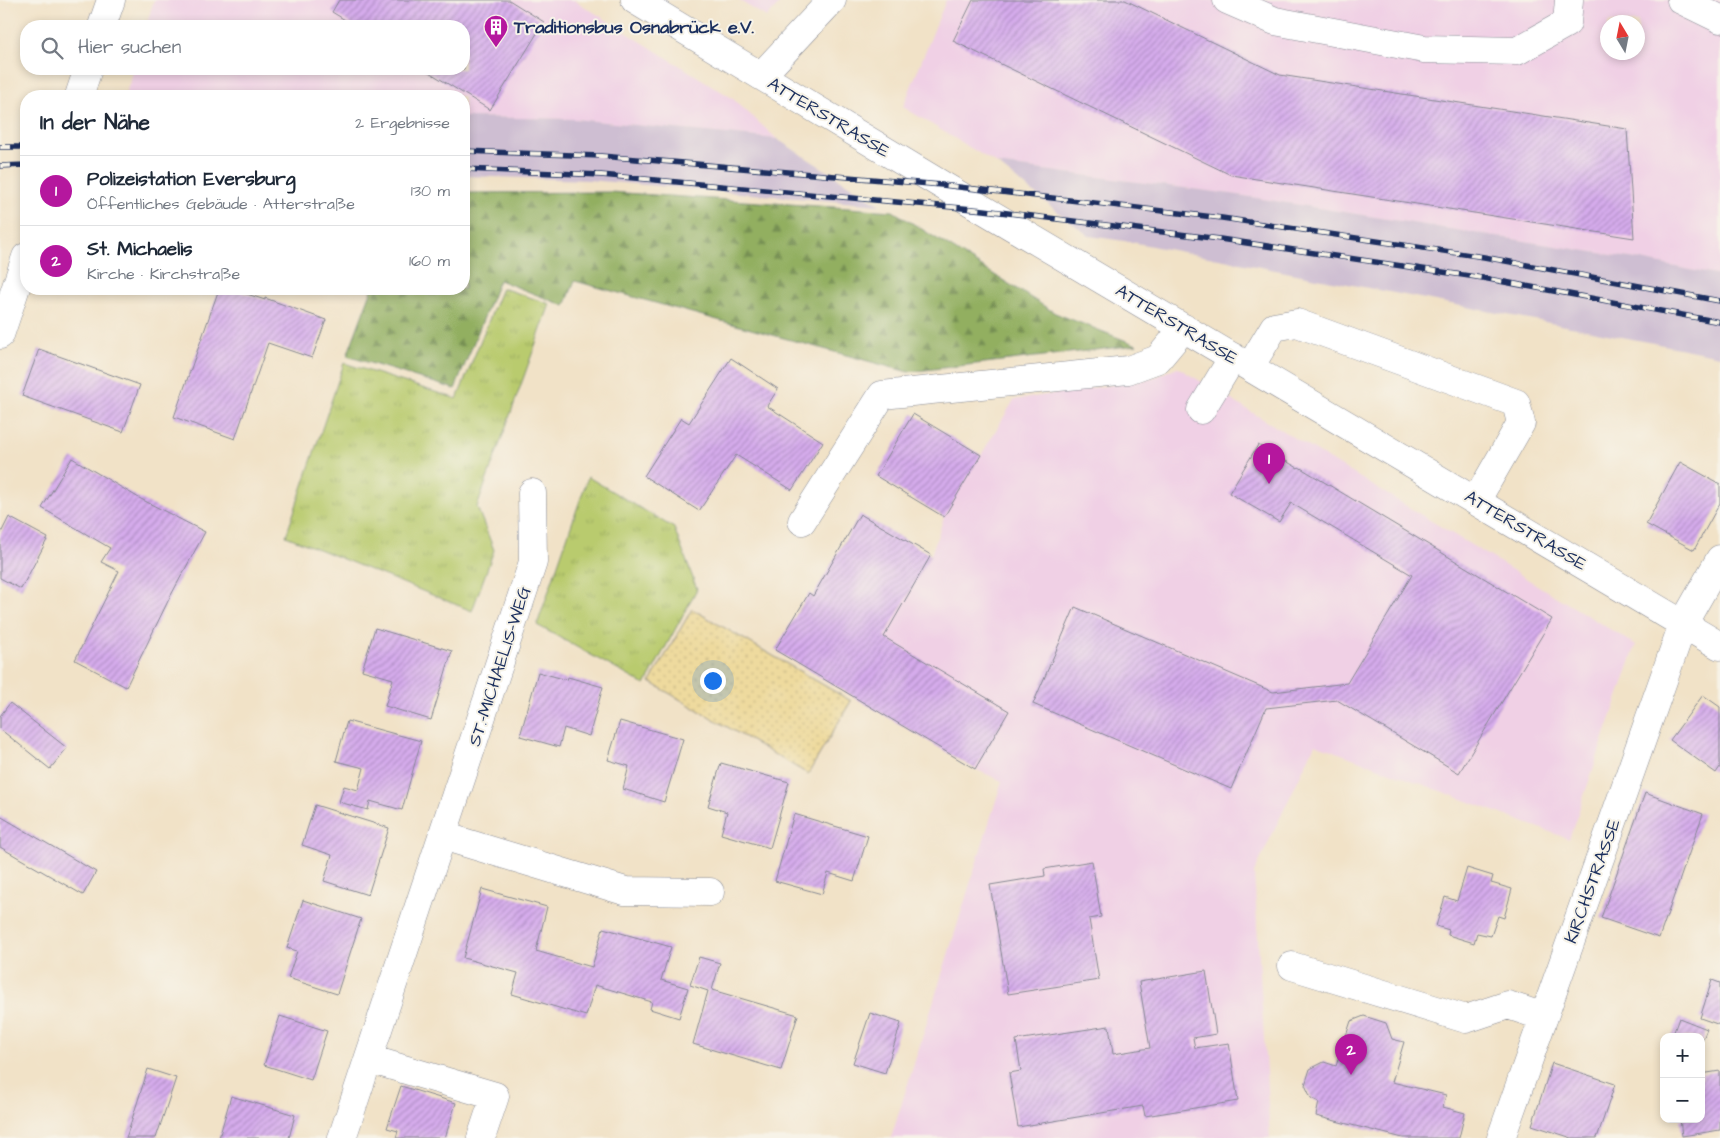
<!DOCTYPE html>
<html lang="de">
<meta charset="utf-8">
<style>
:root{--surface:#fff;--page:#f6f6f7;--text:#1f2937;--muted:#747a83;--line:#e0e1e3;--accent:#b5179e}
body{margin:0;font-family:"Architects Daughter",sans-serif;background:var(--page);color:var(--text)}
.controls{position:absolute;right:15px;bottom:15px;display:grid;overflow:hidden;border-radius:10px;box-shadow:0 2px 8px #0003}
.controls button{width:45px;height:45px;display:grid;place-items:center;padding:0;border:0;border-bottom:1px solid var(--line);background:var(--surface);color:var(--text);font:25px sans-serif}
.compass{position:absolute;left:1600px;top:15px;width:45px;height:45px;border-radius:50%;background:var(--surface);box-shadow:0 2px 8px #0003;rotate:350deg}
.you{position:absolute;left:712px;top:680px;width:18px;height:18px;margin:-12px;border:4px solid #fff;border-radius:50%;background:#1a73e8;box-shadow:0 0 0 8px #1a73e833}
.badge{display:grid;place-items:center;width:32px;height:32px;border-radius:50%;background:var(--accent);color:#fff;font-size:16px;font-weight:700}
.pin{position:absolute;translate:-50% -41px;filter:drop-shadow(0 1px 2px #0008)}
.pin::after{content:'';position:absolute;top:26px;width:18px;height:15px;background:inherit;clip-path:polygon(0 0,100% 0,50% 100%)}
.list{margin:0;padding:0;list-style:none}
h2{display:flex;justify-content:space-between;align-items:center;height:65px;margin:0;padding:0 20px;font-size:21px}
h2 small{font-size:16px;font-weight:400;color:var(--muted)}
.list li{display:grid;grid-template-columns:32px 1fr auto;gap:15px;align-items:center;box-sizing:border-box;height:70px;padding:0 20px;border-top:1px solid var(--line)}
.list b{display:block;font-size:19px;white-space:nowrap}
.list p{margin:0;font-size:16px;white-space:nowrap;color:var(--muted)}
.list em{font-size:16px;font-style:normal;color:var(--muted)}
.icon{flex:none;width:28px;height:28px;fill:none;stroke:currentColor;stroke-width:2;stroke-linecap:round;stroke-linejoin:round}
.map{position:relative;flex:none;width:1720px;height:1138px;overflow:hidden}
.search{position:absolute;background:var(--surface);box-shadow:0 2px 8px #0003;left:20px;top:20px;width:450px;height:55px;display:flex;align-items:center;gap:12px;box-sizing:border-box;padding:0 18px;border-radius:20px;color:var(--muted);font-size:19px}
.panel{position:absolute;background:var(--surface);box-shadow:0 2px 8px #0003;left:20px;top:90px;width:450px;height:205px;border-radius:20px}
.map>svg:first-child{display:block}
.built{fill:#f0d0e5;fill-rule:evenodd}
.industrial{fill:#cebed2}
.grass{fill:url(#grass-tufts);stroke:#6a7d66}
.forest{fill:url(#forest-firs);stroke:#566f60}
.sand{fill:url(#sand-dots);stroke:#84847e}
.building{fill:url(#building-hatch)}
.lines{fill:none;stroke-linecap:round;stroke-linejoin:round}
.minor-casing{stroke:#868892;stroke-width:29}
.minor{stroke:#fff;stroke-width:28}
.rail-casing{stroke:#1b2f5e;stroke-width:5.5}
.rail{stroke:#f7f3e8;stroke-width:4;stroke-dasharray:11;stroke-linecap:butt}
.labels{text-anchor:middle;stroke-width:4;stroke-linejoin:round;paint-order:stroke}
.poi-label{font-size:18px;font-weight:bold;fill:#1b2f5e;stroke:#f7f3e8;text-anchor:start}
.street-label{font-size:18px;fill:#1b2f5e;stroke:#f7f3e8}
</style>
<div class="map">
<svg width="1720" height="1138" viewBox="0 0 1720 1138">
<defs>
<pattern id="grass-tufts" width="24" height="20" patternUnits="userSpaceOnUse" patternTransform="scale(1.25)"><rect width="24" height="20" fill="#b9cb6e"/><path d="M3 7l-1-3M5 7V3M7 7l1-3M15 17l-1-3M17 17v-4M19 17l1-3" fill="none" stroke="#9eaf62"/></pattern>
<pattern id="forest-firs" width="22" height="20" patternUnits="userSpaceOnUse" patternTransform="scale(1.25)"><rect width="22" height="20" fill="#92af61"/><path d="M5 1l3.5 6h-7zM16 11l3.5 6h-7z" fill="#768f53"/></pattern>
<pattern id="sand-dots" width="8" height="8" patternUnits="userSpaceOnUse" patternTransform="scale(1.25)"><rect width="8" height="8" fill="#eeda9e"/><path d="M2 2h.1M6 6h.1" fill="none" stroke="#ccbb8a" stroke-width="1.8" stroke-linecap="round"/></pattern>
<pattern id="building-hatch" width="6" height="6" patternUnits="userSpaceOnUse" patternTransform="scale(1.25)"><rect width="6" height="6" fill="#d6acec"/><path d="M-1 1l2-2M0 6l6-6M5 7l2-2" fill="none" stroke="#ad8cc2"/></pattern>
</defs>
<rect width="100%" height="100%" fill="#f7f3e8"/>
<filter id="ink" filterUnits="userSpaceOnUse"><feTurbulence type="fractalNoise" baseFrequency=".02" numOctaves="2"/><feDisplacementMap in="SourceGraphic" scale="10" xChannelSelector="R" yChannelSelector="G"/><feConvolveMatrix kernelMatrix="1 2 1 2 8 2 1 2 1" color-interpolation-filters="sRGB"/></filter>
<filter id="wash" filterUnits="userSpaceOnUse"><feTurbulence type="fractalNoise" baseFrequency=".0096" numOctaves="4" result="noise"/><feDisplacementMap in="SourceGraphic" scale="20" xChannelSelector="R" yChannelSelector="G"/><feGaussianBlur stdDeviation="1.12" result="paint"/><feColorMatrix in="noise" values="0 0 0 0 0 0 0 0 0 0 0 0 0 0 0 0 0 1.4 0 .05"/><feComposite in="paint" operator="in"/></filter>
<g filter="url(#wash)">
<rect width="100%" height="100%" fill="#f1e2c7"/>
<path class="built" d="M154,0H574L732,98L777,139L574,119L464,117V96H125L134,69H464V26H146Z
M738,0H783L767,17Z
M946,0H1720V276L1636,259L1231,194L997,164L903,107ZM1608,22H1638V52H1608Z
M1177,367L1636,645L1569,839L1315,744L1254,873L1270,1138H891L1002,781L975,769L1009,711L884,637L931,555L944,517L1014,400L1151,379Z"/>
<path class="industrial" d="M464,117L574,119L777,139L880,205L588,180L464,176Z
M997,164L1231,194L1636,259L1720,276V356L1131,242L1089,236Z"/>
<path class="grass" d="M502,288L550,304L477,507L494,550L472,611L286,536L344,363L457,399Z
M588,477L674,528L697,589L645,685L537,625Z"/>
<path class="forest" d="M610,192L893,211L1055,313L1137,345L908,372L575,281L565,306L499,280L455,389L347,356L372,289H464V193Z"/>
<path class="sand" d="M692,609L851,701L808,774L650,682Z"/>
<g id="blocks">
<path class="building" d="M339,0H509L544,22L490,110L424,69H464V26H355L332,12Z
M973,0H1125L1280,75L1627,129L1634,238L1231,175L953,41Z
M219,289H232L265,300V298L326,320L312,358L268,343L235,439L174,417Z
M39,349L140,385L123,432L22,396Z
M731,358L778,389L767,406L823,442L792,490L736,455L699,511L644,476L681,418L689,423Z
M913,414L981,455L944,517L876,476Z
M1258,445L1298,468L1299,467L1552,619L1459,773L1337,700L1266,708L1231,789L1033,704L1075,607L1273,692L1347,683L1412,575L1291,503L1279,522L1229,493Z
M72,458L139,498L205,532L170,597L126,687L75,660L119,571L101,562L110,548L42,508Z
M1680,462L1720,484V503L1694,550L1646,524Z
M860,514L931,555L884,637L1009,711L975,769L775,650L809,593L813,596Z
M9,517L48,538L21,589L0,578V535Z
M375,628L452,651L431,720L385,706L393,679L362,670Z
M538,672L567,680L568,677L603,687L589,736L564,728L559,747L520,736Z
M1703,695L1720,707V767L1716,773L1670,740Z
M10,703L67,748L50,769L0,729V716Z
M347,721L421,741L402,810L370,801L368,810L339,802L344,786L358,790L364,768L336,761Z
M620,721L683,739L664,802L623,789L629,766L608,760Z
M721,763L789,782L770,848L721,834L727,812L708,806Z
M1645,793L1703,814L1659,938L1601,918Z
M315,805L389,828L368,895L324,881L332,855L302,845Z
M794,814L868,836L854,881L828,873L822,894L775,881Z
M0,816L96,872L83,895L0,847Z
M1092,861L1101,917L1089,919L1099,980L1008,994L990,885L1045,876L1044,869Z
M1467,868L1493,876L1491,883L1512,889L1504,918L1498,916L1491,936L1477,933L1474,943L1448,935L1449,930L1436,926L1445,897L1457,901Z
M482,889L547,907L536,951L592,967L603,928L671,947L661,980L688,988L679,1018L650,1009L652,1002L595,985L586,1016L512,994L518,973L463,958Z
M303,900L361,919L337,994L288,978L297,951L287,948Z
M699,957L720,963L712,990L798,1015L781,1070L693,1044L708,991L690,985Z
M1206,971L1216,1034L1193,1038L1195,1048L1229,1043L1238,1101L1145,1116L1143,1106L1018,1127L1009,1073L1021,1071L1016,1040L1109,1026L1113,1054L1150,1048L1139,982Z
M1712,980L1720,983V1025L1700,1018Z
M870,1013L901,1023L885,1073L853,1063Z
M280,1016L327,1031L311,1080L264,1065Z
M1364,1016L1386,1023L1392,1039L1404,1042L1392,1082L1446,1095L1443,1107L1465,1113L1459,1138H1403L1316,1116L1319,1102L1311,1098L1305,1085L1310,1069L1324,1062L1336,1066L1351,1021Z
M1679,1018L1707,1029L1701,1044V1037H1672Z
M1552,1063L1615,1084L1597,1138H1572L1532,1125Z
M148,1069L176,1078L156,1138H126Z
M1720,1071V1130L1682,1136L1680,1119H1701V1074Z
M401,1086L456,1103L445,1138H396L398,1131L387,1128Z
M231,1096L295,1115L289,1138H219Z"/>
</g>
</g>
<g filter="url(#ink)">
<use href="#blocks" fill-opacity="0" stroke="#868892" stroke-width="1"/>
<g class="lines">
<defs>
<path id="minor" d="M635,0L942,185L1720,646
M1227,0L1275,21L1424,49L1517,51L1567,23L1569,0
M1681,0L1720,19
M102,26L111,0
M761,76L832,0
M79,96L88,69
M0,335L26,257
M1250,367L1274,327L1297,323L1516,403L1521,423L1476,501
M1201,410L1233,357
M802,521L882,395L1128,370L1158,359L1184,328
M443,836L625,891L710,892
M1292,966L1466,1019L1508,1005L1544,1017
M369,1059L495,1096L481,1138
M342,1138L533,562L532,493
M1501,1138L1683,624L1720,559"/>
</defs>
<use href="#minor" class="minor-casing"/>
<use href="#minor" class="minor"/>
<defs>
<path id="rail" d="M0,147H26
M464,151L601,156L942,185L1222,218L1484,257L1720,301
M0,166L26,165
M464,169L601,175L984,210L1220,239L1483,278L1720,322"/>
</defs>
<use href="#rail" class="rail-casing"/>
<use href="#rail" class="rail"/>
</g>
</g>
<defs>
<symbol id="building-pin" viewBox="-11 -11 22 30"><path d="M0 17L-7.5 6A9.5 9.5 0 1 1 7.5 6Z" fill="#b5179e" stroke="#f7f3e8"/><path d="M-4-6H4V6H1V3H-1V6H-4ZM-2.5-4.3h1.7v1.8h-1.7ZM.8-4.3h1.7v1.8H.8ZM-2.5-1h1.7V.8h-1.7ZM.8-1h1.7V.8H.8Z" fill="#fff"/></symbol>
</defs>
<g fill-rule="evenodd">
<use href="#building-pin" x="482" y="13" width="28" height="38"/>
</g>
<g class="labels">
<g class="poi-label">
<text x="514" y="33">Traditionsbus Osnabrück e.V.</text>
</g>
<g class="street-label">
<text transform="translate(829 117) rotate(31)" y="6">ATTERSTRASSE</text>
<text transform="translate(1177 324) rotate(31)" y="6">ATTERSTRASSE</text>
<text transform="translate(1526 530) rotate(31)" y="6">ATTERSTRASSE</text>
<text transform="translate(499 666) rotate(-72)" y="6">ST.-MICHAELIS-WEG</text>
<text transform="translate(1592 881) rotate(-70)" y="6">KIRCHSTRASSE</text>
</g>
</g>
</svg>
<div class="controls">
<button>+</button>
<button>−</button>
</div>
<svg class="compass" viewBox="-18 -18 36 36"><path d="M0-13l5 13h-10z" fill="#e53935"/><path d="M0 13l5-13h-10z" fill="#747a83"/></svg>
<div class="you"></div>
<div class="pin badge" style="left:1269px;top:484px">1</div>
<div class="pin badge" style="left:1351px;top:1075px">2</div>
<div class="search"><svg class="icon" aria-label="search" viewBox="0 0 24 24"><circle cx="10" cy="10" r="6"/><path d="M15 15l6 6"/></svg>Hier suchen</div>
<section class="panel">
<h2>In der Nähe<small>2 Ergebnisse</small></h2>
<ul class="list">
<li><span class="badge">1</span><div><b>Polizeistation Eversburg</b><p>Öffentliches Gebäude · Atterstraße</p></div><em>130 m</em></li>
<li><span class="badge">2</span><div><b>St. Michaelis</b><p>Kirche · Kirchstraße</p></div><em>160 m</em></li>
</ul>
</section>
</div>
